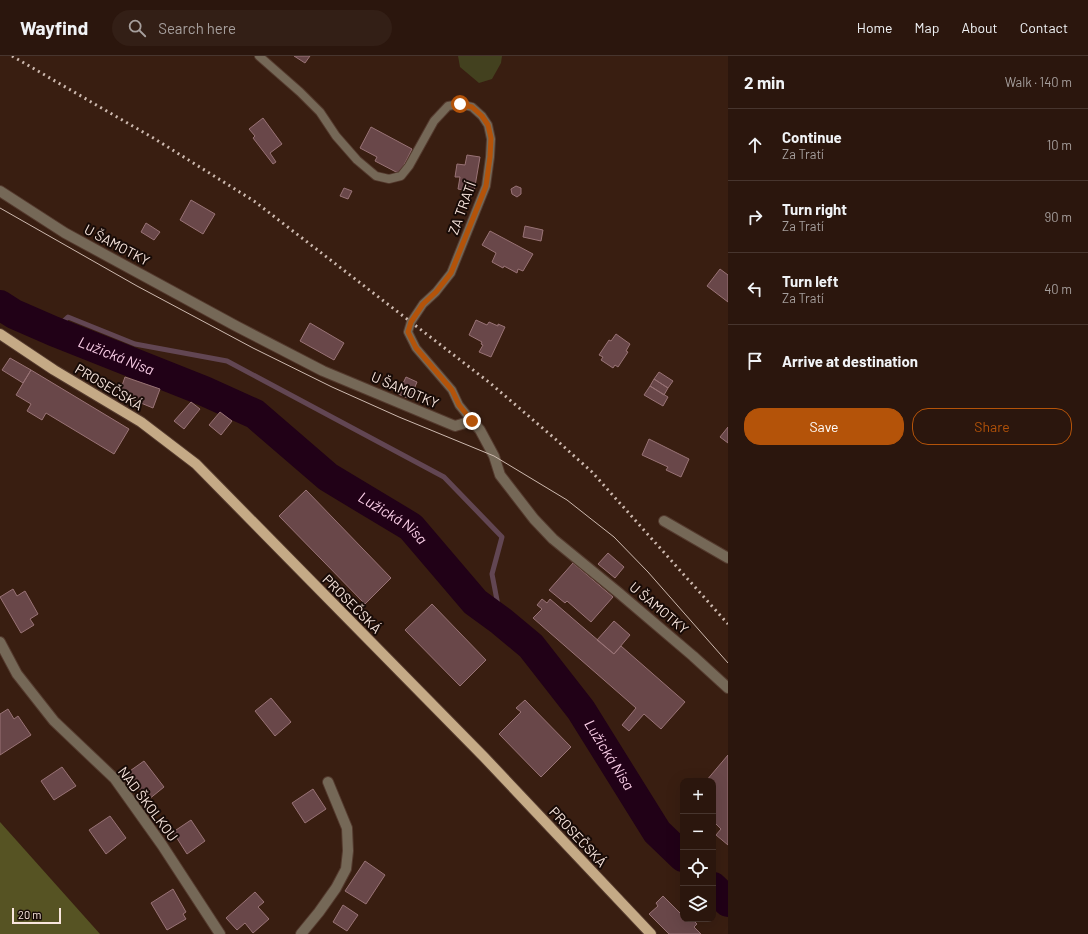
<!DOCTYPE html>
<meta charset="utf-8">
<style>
:root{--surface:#2b160d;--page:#331f16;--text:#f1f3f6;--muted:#a69f9d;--line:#47352e;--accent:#b45309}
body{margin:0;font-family:Barlow,sans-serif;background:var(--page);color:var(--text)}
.controls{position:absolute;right:12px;bottom:12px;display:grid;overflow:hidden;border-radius:8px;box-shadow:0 4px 16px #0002}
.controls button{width:36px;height:36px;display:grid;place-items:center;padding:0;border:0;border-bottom:1px solid var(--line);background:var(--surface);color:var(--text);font:20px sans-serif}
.scale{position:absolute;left:12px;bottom:10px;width:49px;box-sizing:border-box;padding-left:4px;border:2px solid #f9e6de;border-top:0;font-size:11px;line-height:14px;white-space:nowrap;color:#f9e6de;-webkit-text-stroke:3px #180b07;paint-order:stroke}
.stop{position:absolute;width:12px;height:12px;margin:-9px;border:3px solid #b45309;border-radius:50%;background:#fff}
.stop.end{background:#b45309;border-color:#fff;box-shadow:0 1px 4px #0008}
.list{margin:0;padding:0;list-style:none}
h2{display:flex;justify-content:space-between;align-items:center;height:52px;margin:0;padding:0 16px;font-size:17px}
h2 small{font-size:13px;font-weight:400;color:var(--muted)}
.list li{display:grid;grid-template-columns:26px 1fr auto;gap:12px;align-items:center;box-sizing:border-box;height:72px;padding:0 16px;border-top:1px solid var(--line)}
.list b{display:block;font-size:15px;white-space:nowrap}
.list p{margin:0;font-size:13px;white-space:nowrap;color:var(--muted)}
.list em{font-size:13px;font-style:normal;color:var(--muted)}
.actions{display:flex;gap:8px;padding:12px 16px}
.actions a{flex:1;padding:9px 0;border:1px solid var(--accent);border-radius:16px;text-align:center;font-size:14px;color:var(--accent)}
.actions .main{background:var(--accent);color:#fff}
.icon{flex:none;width:22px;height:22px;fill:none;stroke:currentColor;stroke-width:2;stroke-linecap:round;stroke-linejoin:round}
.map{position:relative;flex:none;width:728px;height:878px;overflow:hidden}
header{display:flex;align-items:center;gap:24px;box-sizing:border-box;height:56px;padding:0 20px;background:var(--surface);border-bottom:1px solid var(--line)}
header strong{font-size:19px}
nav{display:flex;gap:22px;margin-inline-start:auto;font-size:14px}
.search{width:280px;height:36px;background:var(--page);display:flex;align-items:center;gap:10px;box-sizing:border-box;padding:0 14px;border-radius:22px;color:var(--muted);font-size:15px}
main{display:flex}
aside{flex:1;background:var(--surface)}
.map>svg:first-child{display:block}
.green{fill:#43411f}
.forest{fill:#565323}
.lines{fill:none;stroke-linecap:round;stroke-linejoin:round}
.stream{stroke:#624653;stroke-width:5}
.river{stroke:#210117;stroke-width:30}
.building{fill:#694749;stroke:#997376}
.lane-casing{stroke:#543a2e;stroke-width:10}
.street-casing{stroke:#543a2e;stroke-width:12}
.primary-casing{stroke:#543a2e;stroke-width:12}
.lane{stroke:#756857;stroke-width:8}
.street{stroke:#756857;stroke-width:10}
.primary{stroke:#c5aa86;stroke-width:10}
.tram{stroke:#cdb9af;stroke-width:1}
.rail{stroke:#cdb9af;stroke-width:3;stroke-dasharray:2 4;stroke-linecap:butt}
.route{stroke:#b45309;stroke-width:5}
.labels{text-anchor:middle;stroke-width:4;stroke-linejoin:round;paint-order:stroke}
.street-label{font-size:14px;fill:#f9e6de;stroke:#180b07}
.water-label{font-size:15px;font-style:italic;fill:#f9cde6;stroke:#180b07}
</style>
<header>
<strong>Wayfind</strong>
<div class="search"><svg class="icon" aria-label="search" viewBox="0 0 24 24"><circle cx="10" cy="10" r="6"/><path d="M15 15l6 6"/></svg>Search here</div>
<nav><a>Home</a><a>Map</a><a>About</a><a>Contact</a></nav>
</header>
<main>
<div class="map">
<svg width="728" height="878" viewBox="0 0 728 878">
<rect width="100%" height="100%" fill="#391e11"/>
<path class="green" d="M458,0H502L501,7L492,23L479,27L460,11Z"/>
<path class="forest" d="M0,766L100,878H0Z"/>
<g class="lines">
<path class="stream" d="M53,275L68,261L135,288L227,305L444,421L502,481L492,518L501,565"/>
<g class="river">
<path id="s1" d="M0,249L14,258L53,275L204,335L255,358L328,421L411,471L475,546L501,565L531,590L581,654L657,776L683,801"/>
<path d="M713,831L728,846"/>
</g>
</g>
<path class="building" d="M294,0H310L305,7Z
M263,62L282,88L270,97L276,106L273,108L253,82L255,80L249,73Z
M371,71L412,93L401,115L398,117L375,105L377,101L360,92Z
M467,99L480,101L474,136L458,133L460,121H455L457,108L465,109Z
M516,130L521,132V138L517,141L512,138L511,133Z
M344,132L352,135L348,143L340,140Z
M191,144L215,158L203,178L180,164Z
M146,167L160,176L154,184L141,176Z
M525,170L543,174L541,185L523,181Z
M490,175L533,198L523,215L518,213L517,217L504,210L503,212L492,206L496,197L482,189Z
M720,213L728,219V246L707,230Z
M476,264L487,269L489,266L498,270V268L505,271L491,301L479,296L483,289L481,288L482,286L469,279Z
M310,267L344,287L334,304L300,285Z
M616,278L630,288L626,295L628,296L618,311L615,309L613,312L601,304L603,301L599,299L609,284L611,285Z
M10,302L31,314L23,327L2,314Z
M31,314L129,373L114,398L46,357L42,364L27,355L31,348L16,339Z
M659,316L673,325L668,332L654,323Z
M125,321L160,333L153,352L119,338Z
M406,321L417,326L410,343L398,338Z
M654,323L668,332L664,339L650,330Z
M650,330L668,341L663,350L644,339Z
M191,346L200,353L184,373L174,365Z
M220,356L232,365L221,379L209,369Z
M728,371V387L720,381Z
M649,383L689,403L681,421L666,414L668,411L642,399Z
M306,434L391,522L365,548L279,460Z
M608,497L624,511L615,522L598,508Z
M573,507L613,541L591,566L567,545L565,547L549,534Z
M13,533L17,540L25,535L38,558L30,563L34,569L21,577L0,541Z
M542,543L547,547L550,543L614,598L621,590L685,646L661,673L644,658L629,675L622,669L636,652L533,562L542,553L537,549Z
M432,548L486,604L460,630L405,574Z
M614,565L630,579L614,598L597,584Z
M271,642L291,666L275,680L255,655Z
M525,644L571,691L541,721L499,678L521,656L516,652Z
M8,653L14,663L18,660L31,679L0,699V658Z
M728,699V789L716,779L721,773L713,765V725H706Z
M144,705L164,731L148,744L127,717Z
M62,711L76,730L54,744L41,725Z
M313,733L326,753L305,767L292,747Z
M110,760L126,782L106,798L89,774Z
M191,764L205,785L187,798L173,776Z
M365,805L385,819L366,848L345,835Z
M173,833L186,856L183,858L186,863L167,874L151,847Z
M255,836L264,846L258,851L269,863L253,877L245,867L237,874L226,862Z
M663,840L683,860V863H692L697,868L694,871L701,878H669L649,858L658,850L656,847Z
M343,849L358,859L347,875L333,866Z"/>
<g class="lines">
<defs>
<path id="lane" d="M259,0L300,36L320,56L336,80L357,104L376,120L389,123L401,120L409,110L434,65L448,50L460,48L472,51L482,60L488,69L491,83L490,101L486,130L451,217L436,236L423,248L411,266L408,276L416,292L452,334L459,349L472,365"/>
<path id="street" d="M0,135L65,177L236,270L323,315L455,370L472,365L480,374L494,400L500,419L534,463L553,483L619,537L693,600L728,632
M664,465L728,502
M0,586L17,618L54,665L115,723L162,789L220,878
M301,878L319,856L336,832L346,813L348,795L347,772L328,726"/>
<path id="primary" d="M0,278L54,314L141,366L196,408L484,701L651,878"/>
</defs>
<use href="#lane" class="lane-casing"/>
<use href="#street" class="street-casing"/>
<use href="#primary" class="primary-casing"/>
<use href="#lane" class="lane"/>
<use href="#street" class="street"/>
<use href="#primary" class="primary"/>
<path class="tram" d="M0,152L137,230L253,292L332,331L399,361L494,400L567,444L614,481L648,516L728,607"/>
<path class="rail" d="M12,0L155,83L254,145L490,327L553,381L592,416L728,568"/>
</g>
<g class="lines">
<path class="route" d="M460,48L472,51L482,60L488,69L491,82L490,101L486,130L451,217L436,236L423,248L411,266L408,276L416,292L452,334L459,349L472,365"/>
</g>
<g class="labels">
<g class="street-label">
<text transform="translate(462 152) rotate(-70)" y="5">ZA TRATÍ</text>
<text transform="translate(117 189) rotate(28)" y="5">U ŠAMOTKY</text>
<text transform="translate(109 331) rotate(31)" y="5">PROSEČSKÁ</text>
<text transform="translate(405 334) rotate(23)" y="5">U ŠAMOTKY</text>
<text transform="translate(352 548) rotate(45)" y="5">PROSEČSKÁ</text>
<text transform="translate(659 552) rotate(40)" y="5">U ŠAMOTKY</text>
<text transform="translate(148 748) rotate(53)" y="5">NAD ŠKOLKOU</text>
<text transform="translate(578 781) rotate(47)" y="5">PROSEČSKÁ</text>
</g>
<g class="water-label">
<text dy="5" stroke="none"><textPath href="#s1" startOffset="127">Lužická Nisa</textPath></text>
<text dy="5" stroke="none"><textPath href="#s1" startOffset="451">Lužická Nisa</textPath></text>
<text dy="5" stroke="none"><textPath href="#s1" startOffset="775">Lužická Nisa</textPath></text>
</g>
</g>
</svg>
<div class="controls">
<button>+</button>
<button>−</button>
<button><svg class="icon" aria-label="locate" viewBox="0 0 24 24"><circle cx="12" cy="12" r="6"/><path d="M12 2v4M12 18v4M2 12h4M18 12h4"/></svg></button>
<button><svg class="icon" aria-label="layers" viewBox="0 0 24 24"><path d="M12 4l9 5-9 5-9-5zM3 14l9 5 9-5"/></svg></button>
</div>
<div class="scale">20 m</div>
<div class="stop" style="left:460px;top:48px"></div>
<div class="stop end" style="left:472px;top:365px"></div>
</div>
<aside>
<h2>2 min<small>Walk · 140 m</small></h2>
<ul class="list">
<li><svg class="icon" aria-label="ahead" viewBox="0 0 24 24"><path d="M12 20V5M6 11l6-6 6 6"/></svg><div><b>Continue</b><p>Za Tratí</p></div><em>10 m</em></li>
<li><svg class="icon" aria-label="right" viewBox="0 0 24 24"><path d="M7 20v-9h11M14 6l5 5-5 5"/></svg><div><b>Turn right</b><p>Za Tratí</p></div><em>90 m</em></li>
<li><svg class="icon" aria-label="left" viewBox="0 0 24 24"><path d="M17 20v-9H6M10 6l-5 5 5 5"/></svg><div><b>Turn left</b><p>Za Tratí</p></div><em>40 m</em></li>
<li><svg class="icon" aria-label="arrive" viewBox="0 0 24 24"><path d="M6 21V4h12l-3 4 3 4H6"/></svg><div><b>Arrive at destination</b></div></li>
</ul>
<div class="actions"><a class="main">Save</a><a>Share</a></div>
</aside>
</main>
